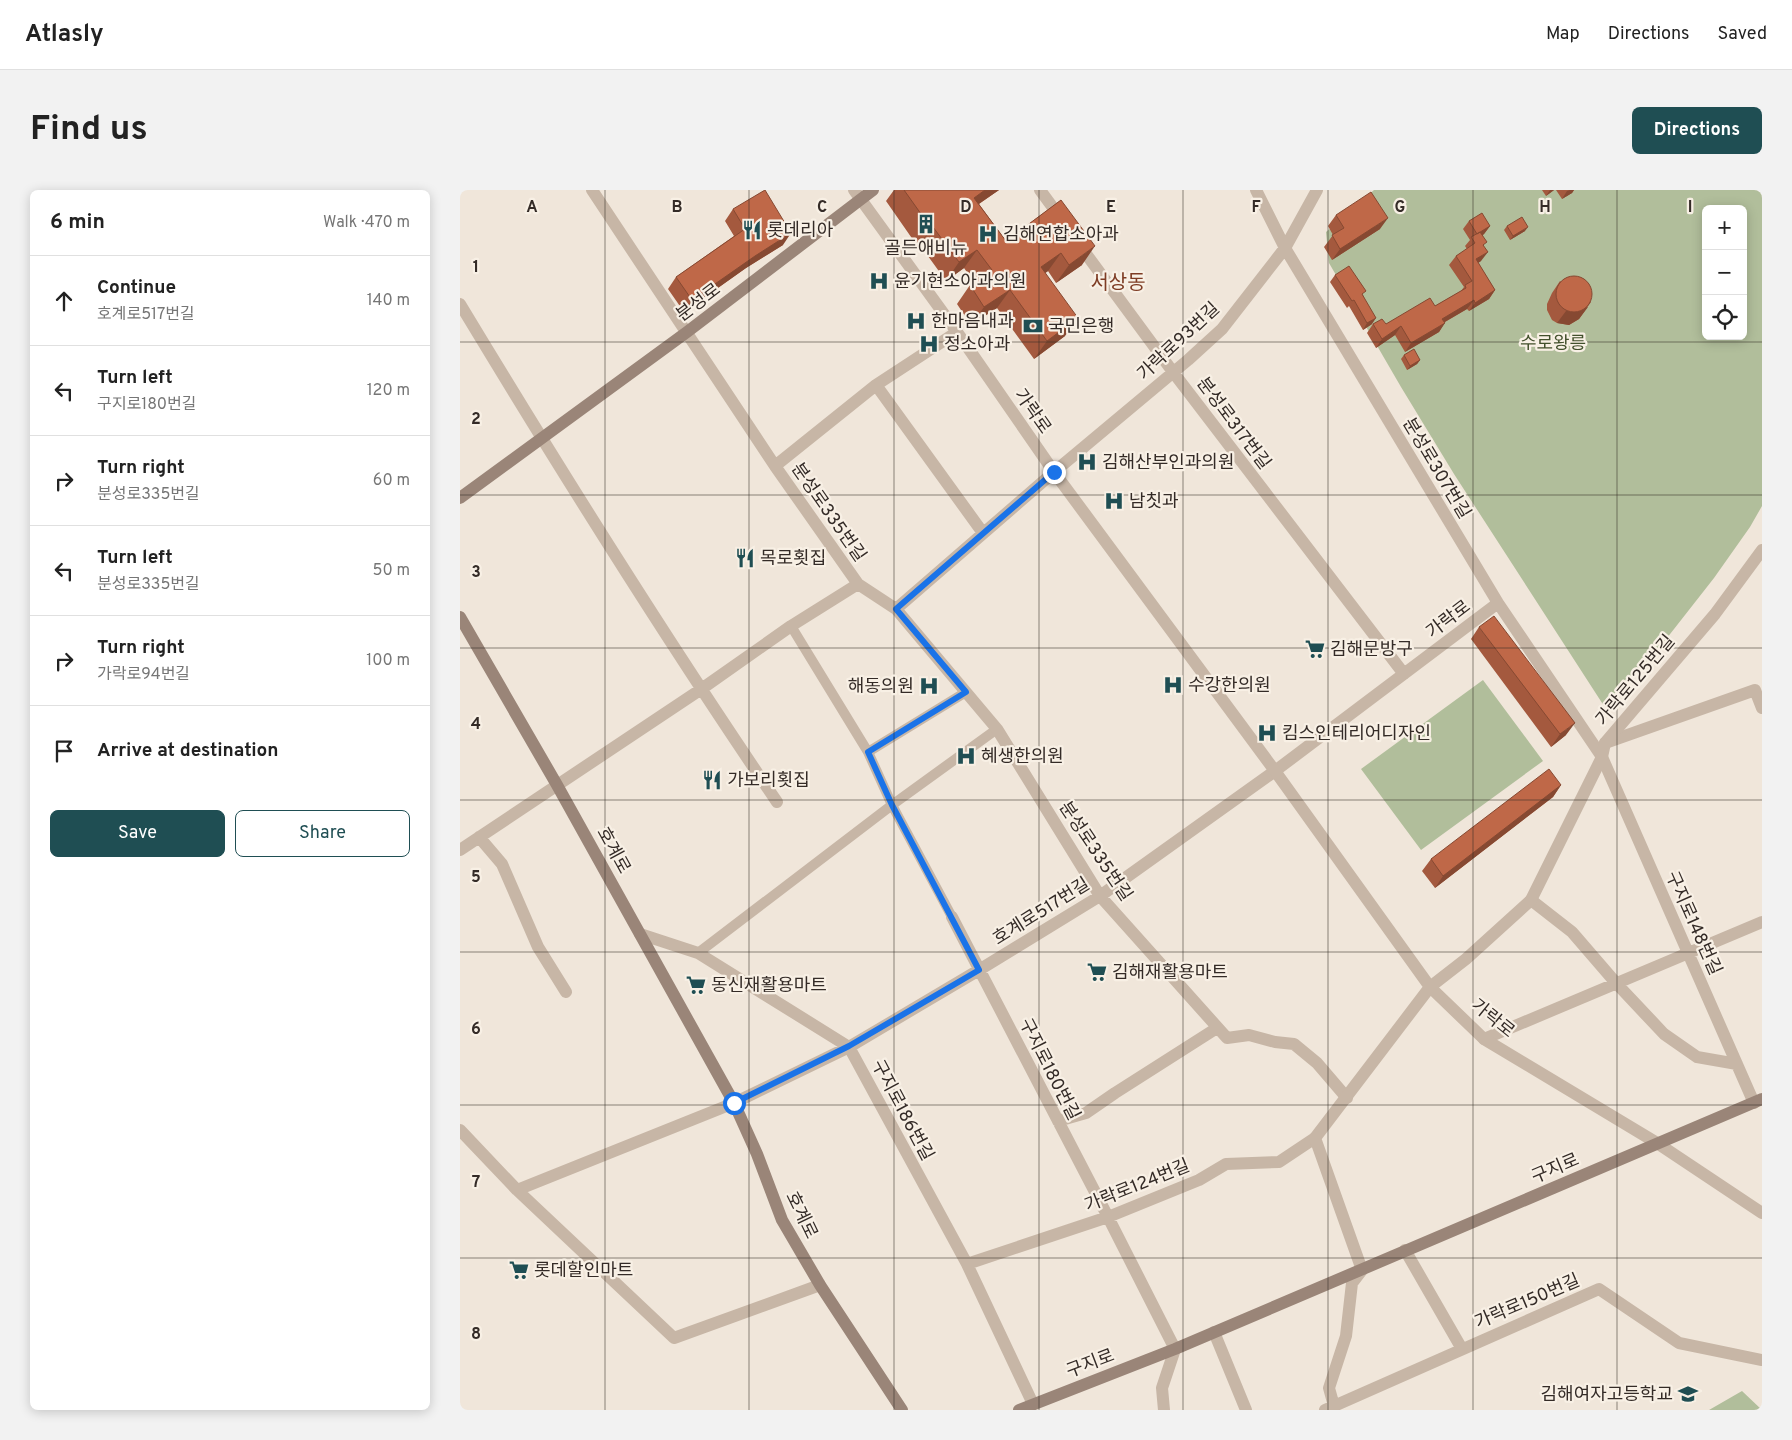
<!DOCTYPE html>
<meta charset="utf-8">
<style>
:root{--surface:#fff;--page:#f2f2f2;--text:#222;--muted:#767676;--line:#e0e0e0;--accent:#1f4e53}
body{margin:0;font-family:Overpass,"Noto Sans KR",sans-serif;background:var(--page);color:var(--text)}
.controls{position:absolute;right:15px;top:15px;display:grid;overflow:hidden;border-radius:8px;box-shadow:0 2px 12px #0003}
.controls button{width:45px;height:45px;display:grid;place-items:center;padding:0;border:0;border-bottom:1px solid var(--line);background:var(--surface);color:var(--text);font:25px sans-serif}
.stop{position:absolute;width:15px;height:15px;margin:-11px;border:4px solid #1a73e8;border-radius:50%;background:#fff}
.stop.end{background:#1a73e8;border-color:#fff;box-shadow:0 1px 5px #0008}
.list{margin:0;padding:0;list-style:none}
h2{display:flex;justify-content:space-between;align-items:center;height:65px;margin:0;padding:0 20px;font-size:21px}
h2 small{font-size:16px;font-weight:400;color:var(--muted)}
.list li{display:grid;grid-template-columns:32px 1fr auto;gap:15px;align-items:center;box-sizing:border-box;height:90px;padding:0 20px;border-top:1px solid var(--line)}
.list b{display:block;font-size:19px;white-space:nowrap}
.list p{margin:0;font-size:16px;white-space:nowrap;color:var(--muted)}
.list em{font-size:16px;font-style:normal;color:var(--muted)}
.actions{display:flex;gap:10px;padding:15px 20px}
.actions a{flex:1;padding:11px 0;border:1px solid var(--accent);border-radius:8px;text-align:center;font-size:18px;color:var(--accent)}
.actions .main{background:var(--accent);color:#fff}
.icon{flex:none;width:28px;height:28px;fill:none;stroke:currentColor;stroke-width:2;stroke-linecap:round;stroke-linejoin:round}
.map{position:relative;flex:none;width:1302px;height:1220px;overflow:hidden;border-radius:8px}
header{display:flex;align-items:center;gap:30px;box-sizing:border-box;height:70px;padding:0 25px;background:var(--surface);border-bottom:1px solid var(--line)}
header strong{font-size:24px}
nav{display:flex;gap:28px;margin-inline-start:auto;font-size:18px}
.intro{display:flex;align-items:center;justify-content:space-between;box-sizing:border-box;height:120px;padding:0 30px}
h1{margin:0;font-size:35px}
.button{padding:12px 22px;border-radius:8px;background:var(--accent);color:#fff;font-size:18px;font-weight:700}
main{display:flex;gap:30px;padding:0 30px}
aside{flex:1;background:var(--surface);border-radius:8px;box-shadow:0 2px 12px #0003}
.map>svg:first-child{display:block}
.green{fill:#b1be9b;fill-rule:evenodd}
.lines{fill:none;stroke-linecap:round;stroke-linejoin:round}
.pedestrian{stroke:#c7b6a6;stroke-width:10}
.minor{stroke:#c7b6a6;stroke-width:12}
.tertiary{stroke:#c7b6a6;stroke-width:12}
.secondary{stroke:#9a8578;stroke-width:12}
.wall{fill:#a4593e}
.shaded-wall{fill:#864932}
.building{fill:#bf6848;stroke:#864932}
.route{stroke:#1a73e8;stroke-width:6}
.grid{fill:none;stroke:#342b27;stroke-width:1;stroke-opacity:0.55}
.labels{text-anchor:middle;stroke-width:4.5;stroke-linejoin:round;paint-order:stroke}
.poi-label{font-size:18px;fill:#342b27;stroke:#f8f0e5;text-anchor:start}
.street-label{font-size:18px;fill:#342b27;stroke:#f8f0e5}
.park-label{font-size:18px;fill:#42502c;stroke:#f8f0e5}
.quarter-label{font-size:20px;fill:#7e3c24;stroke:#f8f0e5}
.grid-label{font-size:16px;text-anchor:middle;font-weight:bold;fill:#342b27;stroke:#f8f0e5;stroke-width:4.5;stroke-linejoin:round;paint-order:stroke}
</style>
<header>
<strong>Atlasly</strong>
<nav><a>Map</a><a>Directions</a><a>Saved</a></nav>
</header>
<div class="intro"><h1>Find us</h1><a class="button">Directions</a></div>
<main>
<aside>
<h2>6 min<small>Walk · 470 m</small></h2>
<ul class="list">
<li><svg class="icon" aria-label="ahead" viewBox="0 0 24 24"><path d="M12 20V5M6 11l6-6 6 6"/></svg><div><b>Continue</b><p>호계로517번길</p></div><em>140 m</em></li>
<li><svg class="icon" aria-label="left" viewBox="0 0 24 24"><path d="M17 20v-9H6M10 6l-5 5 5 5"/></svg><div><b>Turn left</b><p>구지로180번길</p></div><em>120 m</em></li>
<li><svg class="icon" aria-label="right" viewBox="0 0 24 24"><path d="M7 20v-9h11M14 6l5 5-5 5"/></svg><div><b>Turn right</b><p>분성로335번길</p></div><em>60 m</em></li>
<li><svg class="icon" aria-label="left" viewBox="0 0 24 24"><path d="M17 20v-9H6M10 6l-5 5 5 5"/></svg><div><b>Turn left</b><p>분성로335번길</p></div><em>50 m</em></li>
<li><svg class="icon" aria-label="right" viewBox="0 0 24 24"><path d="M7 20v-9h11M14 6l5 5-5 5"/></svg><div><b>Turn right</b><p>가락로94번길</p></div><em>100 m</em></li>
<li><svg class="icon" aria-label="arrive" viewBox="0 0 24 24"><path d="M6 21V4h12l-3 4 3 4H6"/></svg><div><b>Arrive at destination</b></div></li>
</ul>
<div class="actions"><a class="main">Save</a><a>Share</a></div>
</aside>
<div class="map">
<svg width="1302" height="1220" viewBox="0 0 1302 1220">
<rect width="100%" height="100%" fill="#f0e6da"/>
<path class="green" d="M914,0H1302V316L1290,337L1254,388L1196,462L1144,516L994,284L941,197L869,73L866,42ZM1246,19H1283V146H1246Z
M1023,490L1083,571L961,660L901,579Z
M1282,1201L1302,1220H1249Z"/>
<g class="lines">
<path class="pedestrian" d="M331,436L408,562L432,615L492,727
M408,562L506,502
M238,763L432,615L537,539"/>
<path class="minor" d="M132,0L315,276L398,394L436,419L537,539L640,706L767,848L789,845L815,852L834,854L857,873L887,908
M580,0L602,30
M796,0L825,58L1038,413L1142,567L1294,913
M618,53L713,182L944,484
M0,114C102,283 206,449 317,612
M497,142L416,195L523,343
M315,276L416,195
M436,419L594,282L728,170L762,139L825,58L857,0
M1145,553L1295,500L1302,518
M19,647L42,674L78,757L106,802
M0,660L240,500L331,436L398,394
M1071,710L1112,742L1156,793L1204,844L1237,867L1277,874
M492,727L648,1027L715,1159L702,1198L704,1220
M180,744L238,763L389,857L507,1074L573,1214
M1024,849L1302,732
M598,931L626,923L655,903L757,838
M0,940L57,1000L214,1148L360,1095
M57,1000L274,913L389,857L519,780L640,706L815,581L1038,413
M945,1060L1002,1159
M507,1074L648,1027L739,990L766,974L819,972L855,948
M754,1142L786,1220
M874,1216L869,1198L886,1146L892,1093L902,1080
M865,1220L1139,1099L1219,1153L1302,1170"/>
<path class="tertiary" d="M394,0L497,142L594,282L815,581L970,797L1024,849L1197,953L1302,1023
M902,1080L855,948L970,797L1006,769L1071,710L1142,567L1145,553L1255,424L1302,360"/>
<path class="secondary" d="M0,308L227,142L413,0
M0,427L97,595L274,913L297,964L322,1030L360,1095L442,1220
M559,1220L715,1159L1302,909"/>
</g>
<path class="wall" d="M434,0H539L519,14L546,51L601,10L622,75L596,93L588,81L585,83L605,146L574,169L537,118L511,135L497,114L510,95L514,92L504,78L486,91L460,55L458,57L426,11Z
M1082,0H1094L1086,6Z
M1096,0H1114L1112,3L1102,9Z
M273,19L323,55L286,78L224,122L208,99L216,87L274,46L265,31Z
M876,25L920,39L872,70L864,57L873,45L868,36Z
M1009,31L1030,36L1024,44L1023,45L1024,57L1021,71L1018,73L1035,100L1029,109L1009,121L1007,119L985,132L979,142L945,162L935,145L916,158L907,143L913,134H926L975,116L1001,101L1004,97L989,75L996,66L1007,59L1005,56L1010,50L1003,39Z
M1047,36L1065,41L1050,50L1044,40Z
M875,85L903,105L912,134L903,140L889,116L887,118L870,92Z
M1100,91L1131,112L1119,129L1109,135L1097,133L1092,130L1087,120V114L1092,103Z
M944,165L960,170L957,174L947,180L941,169Z
M1019,437L1106,545L1091,557L1011,449Z
M1101,595L1093,607L975,698L962,681L971,669Z"/>
<path class="shaded-wall" d="M525,0H539L501,26L514,8Z
M1090,0H1094L1086,6Z
M1110,0H1114L1112,3L1102,9L1107,1Z
M928,28L920,39L872,70L880,59Z
M1030,36L1024,44L1013,51L1017,44Z
M473,37L460,55L458,57L471,38Z
M1068,37L1065,41L1050,50L1053,46Z
M331,43L323,55L286,78L224,122L232,110L295,66Z
M635,56L622,75L596,93L609,75Z
M517,60L504,78L486,91L499,72Z
M1028,62L1021,71L1010,78L1016,69Z
M601,63L588,81L568,96L581,77Z
M550,100L537,118L511,135L524,117Z
M1035,100L1029,109L1009,121L1015,113Z
M1014,110L1007,119L976,137L982,129Z
M1128,117L1119,129L1109,135L1097,133L1106,121Z
M618,128L605,146L574,169L587,151Z
M916,128L912,134L903,140L907,133Z
M985,133L979,142L945,162L951,153Z
M941,136L935,145L916,158L922,149Z
M960,170L957,174L947,180L950,176Z
M1115,533L1106,545L1091,557L1100,544Z
M1101,595L1093,607L975,698L983,686Z"/>
<path class="building" d="M305,0L331,43L295,66L232,110L216,87L285,39L273,19Z
M444,0H525L514,8L546,51L601,10L635,56L609,75L601,63L581,77L618,128L587,151L550,100L524,117L510,95L532,80L517,60L499,72L473,37L471,38Z
M911,2L928,28L880,59L872,45L884,38L876,25Z
M1022,23L1030,36L1017,44L1009,31Z
M1062,27L1068,37L1053,46L1047,36Z
M1020,42L1027,52L1023,55L1028,62L1016,69L1035,100L1015,113L1014,110L982,129L985,133L951,153L941,136L922,149L913,134L922,129L926,134L970,108L975,116L1006,98L1005,95L1012,91L996,66L1015,53L1011,47Z
M889,76L906,101L902,104L916,128L907,133L894,110L892,111L875,85Z
M1096 104a18 18 0 1 1 36 0a18 18 0 1 1-36 0Z
M954,159L960,170L950,176L944,165Z
M1034,426L1115,533L1100,544L1019,437Z
M1089,579L1101,595L983,686L971,669Z"/>
<g class="lines">
<path class="route" d="M274,913L389,856L519,780L432,615L408,562L506,502L436,419L594,282"/>
</g>
<path class="grid" d="M145,0V1220M289,0V1220M434,0V1220M579,0V1220M723,0V1220M868,0V1220M1013,0V1220M1157,0V1220M0,152H1302M0,305H1302M0,458H1302M0,610H1302M0,762H1302M0,915H1302M0,1068H1302"/>
<defs>
<symbol id="building-bare" viewBox="-9 -9 18 18"><path d="M-4-6H4V6H1V3H-1V6H-4ZM-2.5-4.3h1.7v1.8h-1.7ZM.8-4.3h1.7v1.8H.8ZM-2.5-1h1.7V.8h-1.7ZM.8-1h1.7V.8H.8Z" fill="#1f4e53" stroke="#f8f0e5" stroke-width="2.5" paint-order="stroke"/></symbol>
<symbol id="restaurant-bare" viewBox="-9 -9 18 18"><path d="M-5-6h1v4h1v-4h1v4h1v-4h1v5L-1.5 .5V6h-2V.5L-5-1ZM5-6V6H3V1.5H1.5Q1.5-4 5-6Z" fill="#1f4e53" stroke="#f8f0e5" stroke-width="2.5" paint-order="stroke"/></symbol>
<symbol id="hospital-bare" viewBox="-9 -9 18 18"><path d="M-5-5h3v3.5h4V-5h3V5h-3V1.5h-4V5h-3Z" fill="#1f4e53" stroke="#f8f0e5" stroke-width="2.5" paint-order="stroke"/></symbol>
<symbol id="bank-bare" viewBox="-9 -9 18 18"><path d="M-6-4H6V4H-6ZM0-2.3a2.3 2.3 0 1 0 0 4.6a2.3 2.3 0 1 0 0-4.6Z" fill="#1f4e53" stroke="#f8f0e5" stroke-width="2.5" paint-order="stroke"/></symbol>
<symbol id="supermarket-bare" viewBox="-9 -9 18 18"><path d="M-6-5.5h2.5l.6 2H6L4.5 2H-2.5L-4.4-4H-6ZM-1.5 3.2a1.3 1.3 0 1 0 .1 0ZM3 3.2a1.3 1.3 0 1 0 .1 0Z" fill="#1f4e53" stroke="#f8f0e5" stroke-width="2.5" paint-order="stroke"/></symbol>
<symbol id="school-bare" viewBox="-9 -9 18 18"><path d="M0-5L7-2L0 1L-7-2ZM-4 1L0 2.5L4 1V4Q0 6-4 4Z" fill="#1f4e53" stroke="#f8f0e5" stroke-width="2.5" paint-order="stroke"/></symbol>
</defs>
<g fill-rule="evenodd">
<use href="#building-bare" x="452" y="20" width="28" height="28"/>
<use href="#restaurant-bare" x="278" y="26" width="28" height="28"/>
<use href="#hospital-bare" x="514" y="30" width="28" height="28"/>
<use href="#hospital-bare" x="405" y="77" width="28" height="28"/>
<use href="#hospital-bare" x="442" y="117" width="28" height="28"/>
<use href="#bank-bare" x="559" y="122" width="28" height="28"/>
<use href="#hospital-bare" x="455" y="140" width="28" height="28"/>
<use href="#hospital-bare" x="613" y="258" width="28" height="28"/>
<use href="#hospital-bare" x="640" y="297" width="28" height="28"/>
<use href="#restaurant-bare" x="271" y="354" width="28" height="28"/>
<use href="#supermarket-bare" x="841" y="445" width="28" height="28"/>
<use href="#hospital-bare" x="699" y="481" width="28" height="28"/>
<use href="#hospital-bare" x="455" y="482" width="28" height="28"/>
<use href="#hospital-bare" x="793" y="529" width="28" height="28"/>
<use href="#hospital-bare" x="492" y="552" width="28" height="28"/>
<use href="#restaurant-bare" x="238" y="576" width="28" height="28"/>
<use href="#supermarket-bare" x="623" y="768" width="28" height="28"/>
<use href="#supermarket-bare" x="222" y="781" width="28" height="28"/>
<use href="#supermarket-bare" x="45" y="1066" width="28" height="28"/>
<use href="#school-bare" x="1214" y="1190" width="28" height="28"/>
</g>
<g class="labels">
<g class="poi-label">
<text x="307" y="46">롯데리아</text>
<text x="543" y="50">김해연합소아과</text>
<text x="466" y="64" text-anchor="middle">골든애비뉴</text>
<text x="434" y="97">윤기현소아과의원</text>
<text x="471" y="137">한마음내과</text>
<text x="588" y="142">국민은행</text>
<text x="484" y="160">정소아과</text>
<text x="642" y="278">김해산부인과의원</text>
<text x="669" y="317">남칫과</text>
<text x="300" y="374">목로횟집</text>
<text x="870" y="465">김해문방구</text>
<text x="728" y="501">수강한의원</text>
<text x="454" y="502" text-anchor="end">해동의원</text>
<text x="822" y="549">킴스인테리어디자인</text>
<text x="521" y="572">혜생한의원</text>
<text x="267" y="596">가보리횟집</text>
<text x="652" y="788">김해재활용마트</text>
<text x="251" y="801">동신재활용마트</text>
<text x="74" y="1086">롯데할인마트</text>
<text x="1213" y="1210" text-anchor="end">김해여자고등학교</text>
</g>
<g class="street-label">
<text transform="translate(238 112) rotate(-37)" y="6">분성로</text>
<text transform="translate(718 151) rotate(-43)" y="6">가락로93번길</text>
<text transform="translate(573 221) rotate(55)" y="6">가락로</text>
<text transform="translate(774 233) rotate(53)" y="6">분성로317번길</text>
<text transform="translate(977 278) rotate(59)" y="6">분성로307번길</text>
<text transform="translate(369 322) rotate(55)" y="6">분성로335번길</text>
<text transform="translate(988 429) rotate(-37)" y="6">가락로</text>
<text transform="translate(1175 490) rotate(-50)" y="6">가락로125번길</text>
<text transform="translate(154 660) rotate(61)" y="6">호계로</text>
<text transform="translate(636 661) rotate(56)" y="6">분성로335번길</text>
<text transform="translate(581 721) rotate(-32)" y="6">호계로517번길</text>
<text transform="translate(1234 733) rotate(66)" y="6">구지로148번길</text>
<text transform="translate(1033 828) rotate(39)" y="6">가락로</text>
<text transform="translate(590 879) rotate(63)" y="6">구지로180번길</text>
<text transform="translate(443 920) rotate(62)" y="6">구지로186번길</text>
<text transform="translate(1095 978) rotate(-23)" y="6">구지로</text>
<text transform="translate(677 995) rotate(-22)" y="6">가락로124번길</text>
<text transform="translate(342 1025) rotate(64)" y="6">호계로</text>
<text transform="translate(1067 1111) rotate(-23)" y="6">가락로150번길</text>
<text transform="translate(630 1173) rotate(-21)" y="6">구지로</text>
</g>
<g class="park-label">
<text x="1093" y="159">수로왕릉</text>
</g>
<g class="quarter-label">
<text x="658" y="99">서상동</text>
</g>
</g>
<g class="grid-label">
<text x="72" y="22">A</text>
<text x="217" y="22">B</text>
<text x="362" y="22">C</text>
<text x="506" y="22">D</text>
<text x="651" y="22">E</text>
<text x="796" y="22">F</text>
<text x="940" y="22">G</text>
<text x="1085" y="22">H</text>
<text x="1230" y="22">I</text>
<text x="16" y="82">1</text>
<text x="16" y="234">2</text>
<text x="16" y="387">3</text>
<text x="16" y="539">4</text>
<text x="16" y="692">5</text>
<text x="16" y="844">6</text>
<text x="16" y="997">7</text>
<text x="16" y="1149">8</text>
</g>
</svg>
<div class="controls">
<button>+</button>
<button>−</button>
<button><svg class="icon" aria-label="locate" viewBox="0 0 24 24"><circle cx="12" cy="12" r="6"/><path d="M12 2v4M12 18v4M2 12h4M18 12h4"/></svg></button>
</div>
<div class="stop" style="left:274px;top:913px"></div>
<div class="stop end" style="left:594px;top:282px"></div>
</div>
</main>
